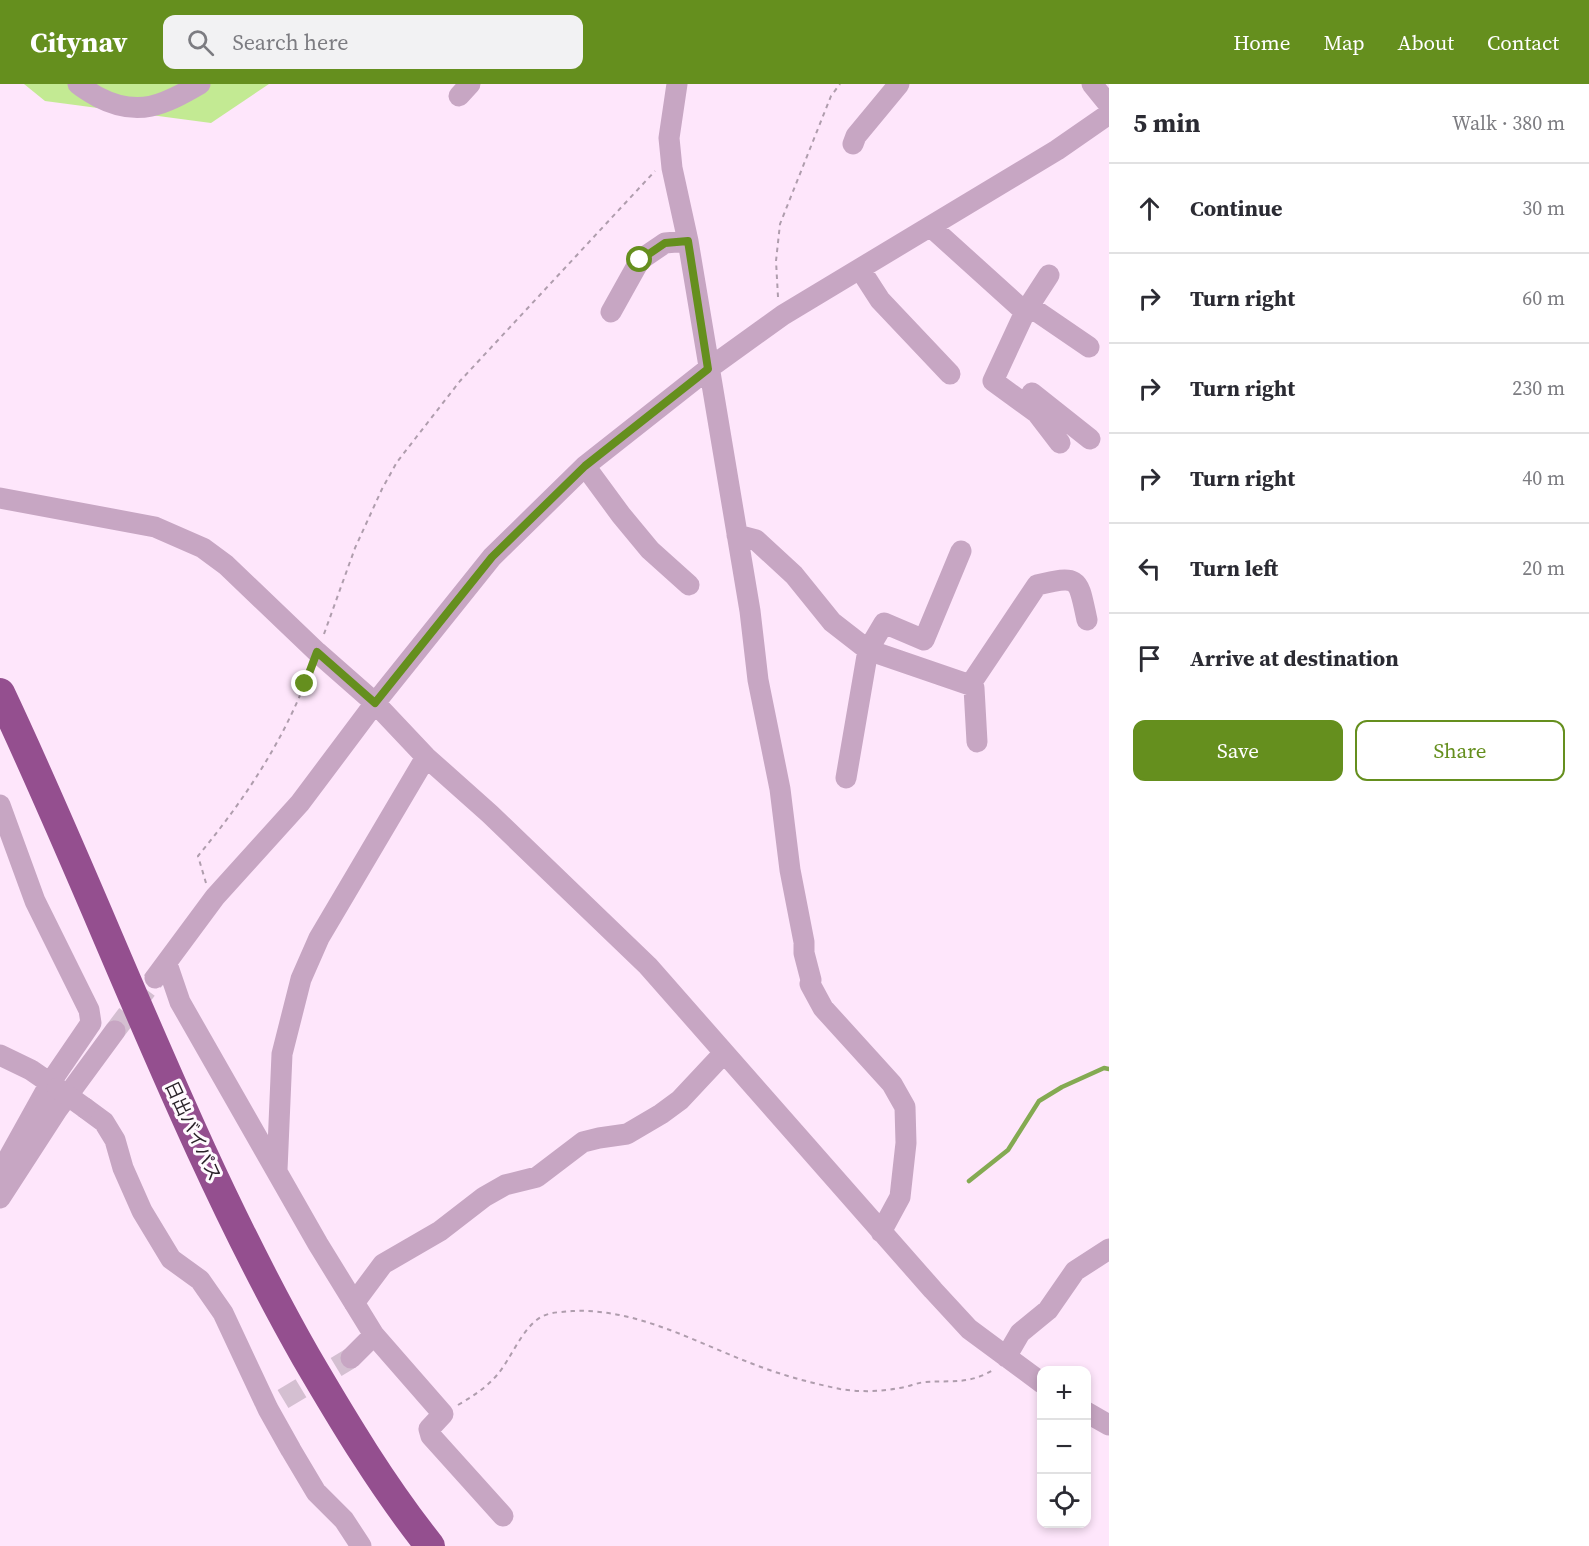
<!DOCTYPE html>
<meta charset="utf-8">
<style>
:root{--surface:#fff;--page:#f2f2f3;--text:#2b2b33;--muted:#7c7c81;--line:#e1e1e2;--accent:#658f1e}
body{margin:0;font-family:"Source Serif 4","Noto Sans JP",serif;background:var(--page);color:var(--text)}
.controls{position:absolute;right:18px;bottom:18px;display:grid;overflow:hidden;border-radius:12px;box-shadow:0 3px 9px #0003}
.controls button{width:54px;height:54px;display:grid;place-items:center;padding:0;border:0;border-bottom:2px solid var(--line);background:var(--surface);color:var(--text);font:30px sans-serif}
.stop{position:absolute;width:18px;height:18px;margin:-14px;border:4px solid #658f1e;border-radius:50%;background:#fff}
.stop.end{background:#658f1e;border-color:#fff;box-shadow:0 2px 6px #0008}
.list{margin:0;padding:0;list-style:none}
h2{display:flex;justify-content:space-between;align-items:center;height:78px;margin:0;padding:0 24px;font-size:26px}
h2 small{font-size:20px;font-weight:400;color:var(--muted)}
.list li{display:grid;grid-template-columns:39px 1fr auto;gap:18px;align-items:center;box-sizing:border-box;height:90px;padding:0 24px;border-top:2px solid var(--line)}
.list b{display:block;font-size:22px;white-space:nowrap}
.list em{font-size:20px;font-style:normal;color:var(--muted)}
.actions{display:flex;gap:12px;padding:18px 24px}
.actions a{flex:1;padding:14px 0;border:2px solid var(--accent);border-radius:12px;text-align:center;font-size:21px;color:var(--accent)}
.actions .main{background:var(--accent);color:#fff}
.icon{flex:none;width:33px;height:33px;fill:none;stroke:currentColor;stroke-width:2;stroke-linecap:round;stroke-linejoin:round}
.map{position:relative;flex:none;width:1109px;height:1462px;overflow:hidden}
header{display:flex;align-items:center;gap:36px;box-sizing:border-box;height:84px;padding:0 30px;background:var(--accent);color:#fff}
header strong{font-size:28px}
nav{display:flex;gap:33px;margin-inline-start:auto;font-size:21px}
.search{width:420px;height:54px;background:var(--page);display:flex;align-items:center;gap:15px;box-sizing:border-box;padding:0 21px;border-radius:12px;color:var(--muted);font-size:22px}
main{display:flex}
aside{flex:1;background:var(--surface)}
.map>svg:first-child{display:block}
.green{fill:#c3ea93}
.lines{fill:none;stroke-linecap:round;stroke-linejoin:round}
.stream{stroke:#84aa52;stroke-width:4.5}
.minor-tunnel{stroke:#d4bfd1;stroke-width:21;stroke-dasharray:21 10;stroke-linecap:butt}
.path{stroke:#af9dad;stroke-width:2;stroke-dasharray:4.5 4.5;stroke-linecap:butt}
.minor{stroke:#c7a6c3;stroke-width:21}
.highway{stroke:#944f8f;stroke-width:30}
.minor-bridge{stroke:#c7a6c3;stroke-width:21}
.route{stroke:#658f1e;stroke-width:8}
.labels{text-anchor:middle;stroke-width:6;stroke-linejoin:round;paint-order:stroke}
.street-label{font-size:18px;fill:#2a2229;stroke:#fffafe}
</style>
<header>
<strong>Citynav</strong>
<div class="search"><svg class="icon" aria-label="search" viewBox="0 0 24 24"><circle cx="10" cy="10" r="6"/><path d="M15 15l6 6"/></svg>Search here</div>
<nav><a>Home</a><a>Map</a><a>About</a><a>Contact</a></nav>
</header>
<main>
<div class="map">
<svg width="1109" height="1462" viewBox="0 0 1109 1462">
<rect width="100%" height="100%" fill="#fee6fb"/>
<path class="green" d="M24,0H269L211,39L45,17Z"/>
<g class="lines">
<path class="stream" d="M969,1097L1008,1066L1039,1017L1062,1003L1104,984L1109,985"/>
<path class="minor-tunnel" d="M115,947L155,894
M283,1315L351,1274"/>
<path class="path" d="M778,213L776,177L780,140L831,12L840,0
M324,550L355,464L382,405L397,378L460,297L655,87
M206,799L198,772C245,715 285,655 310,586
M458,1321C473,1312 486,1304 497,1291C511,1275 522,1244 541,1233C550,1228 562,1228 572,1227C636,1224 695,1258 753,1280C781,1291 811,1299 840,1305C859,1308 880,1308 899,1304C908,1303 916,1299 925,1298C954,1296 968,1301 995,1285"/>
<path class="minor" d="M78,0C84,5 91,9 98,13C138,34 164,21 200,0
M677,0L669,54L672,84L688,157L750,527L758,596L780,705L790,786L804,858V869L811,896L810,900L823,924L892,1000L905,1023L906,1059L900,1113L881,1148
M1092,0L1109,21
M459,12L470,0
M853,60L856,52L899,0
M931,143L1025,228L993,297L1037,329L1060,359
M860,185L880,216L950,290
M1029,222L1089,263
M611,228L640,176L665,159L688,157
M1025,228L1049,191
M1032,309L1090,355
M585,382L621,431L650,466L689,501
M0,414L155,443L203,464L226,481L317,568L375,619L426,673L490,730L648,882L933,1206L969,1245L1042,1299
M737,451L756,456L794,491L832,538L868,566L884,539L924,556L961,467
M970,601L974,604L977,658
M846,694L868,566L970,601L1037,501C1081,490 1078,495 1087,536
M0,721L35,817L89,926L91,939L50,999L0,1089
M167,880L180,918L318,1160L374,1251L443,1330L429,1345L431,1352L503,1432
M155,894L215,813L300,719L375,619L492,473L585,382L708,285L783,231L1057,66L1109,30
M0,971L31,986L57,1004
M85,1024L104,1038L115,1056L123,1084L142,1127L171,1175L200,1196L223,1229L268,1325L291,1366L316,1408L344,1436L361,1462
M277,1086L282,970L301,895L319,854L426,673
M0,1114L57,1026L115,947
M354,1219L383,1180L440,1147L484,1113L505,1101L537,1093L583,1058L599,1054L627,1050L661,1030L680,1016L724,969
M1006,1273L1020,1249L1048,1226L1075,1187L1109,1165
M351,1274L374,1251
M1086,1328L1109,1341"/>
<path class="highway" d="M0,609C104,829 185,1060 306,1273C344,1338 383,1403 430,1462"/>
<path class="minor-bridge" d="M57,1004L85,1024"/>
</g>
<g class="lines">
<path class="route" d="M305,600L317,568L375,619L492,473L585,382L708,285L688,157L665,159L640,176"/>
</g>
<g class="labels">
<g class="street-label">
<text transform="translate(193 1047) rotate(65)" y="6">日出バイパス</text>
</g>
</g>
</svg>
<div class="controls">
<button>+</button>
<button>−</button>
<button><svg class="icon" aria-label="locate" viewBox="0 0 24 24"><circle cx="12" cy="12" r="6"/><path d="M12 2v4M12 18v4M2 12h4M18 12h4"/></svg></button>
</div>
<div class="stop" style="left:640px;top:176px"></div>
<div class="stop end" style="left:305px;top:600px"></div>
</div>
<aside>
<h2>5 min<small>Walk · 380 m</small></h2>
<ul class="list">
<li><svg class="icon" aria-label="ahead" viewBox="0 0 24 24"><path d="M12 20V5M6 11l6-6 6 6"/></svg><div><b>Continue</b></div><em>30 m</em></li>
<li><svg class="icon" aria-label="right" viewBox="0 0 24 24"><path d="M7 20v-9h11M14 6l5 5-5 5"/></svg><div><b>Turn right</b></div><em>60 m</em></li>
<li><svg class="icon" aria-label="right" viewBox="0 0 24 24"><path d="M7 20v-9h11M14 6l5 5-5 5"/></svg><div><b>Turn right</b></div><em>230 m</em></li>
<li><svg class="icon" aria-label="right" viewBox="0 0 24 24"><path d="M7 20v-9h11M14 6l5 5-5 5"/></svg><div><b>Turn right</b></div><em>40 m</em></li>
<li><svg class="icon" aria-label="left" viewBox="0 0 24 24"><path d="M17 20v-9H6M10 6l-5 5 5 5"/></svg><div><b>Turn left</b></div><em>20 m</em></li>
<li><svg class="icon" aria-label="arrive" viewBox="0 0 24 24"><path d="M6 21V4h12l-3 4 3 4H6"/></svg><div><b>Arrive at destination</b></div></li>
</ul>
<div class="actions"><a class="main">Save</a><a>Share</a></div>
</aside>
</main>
